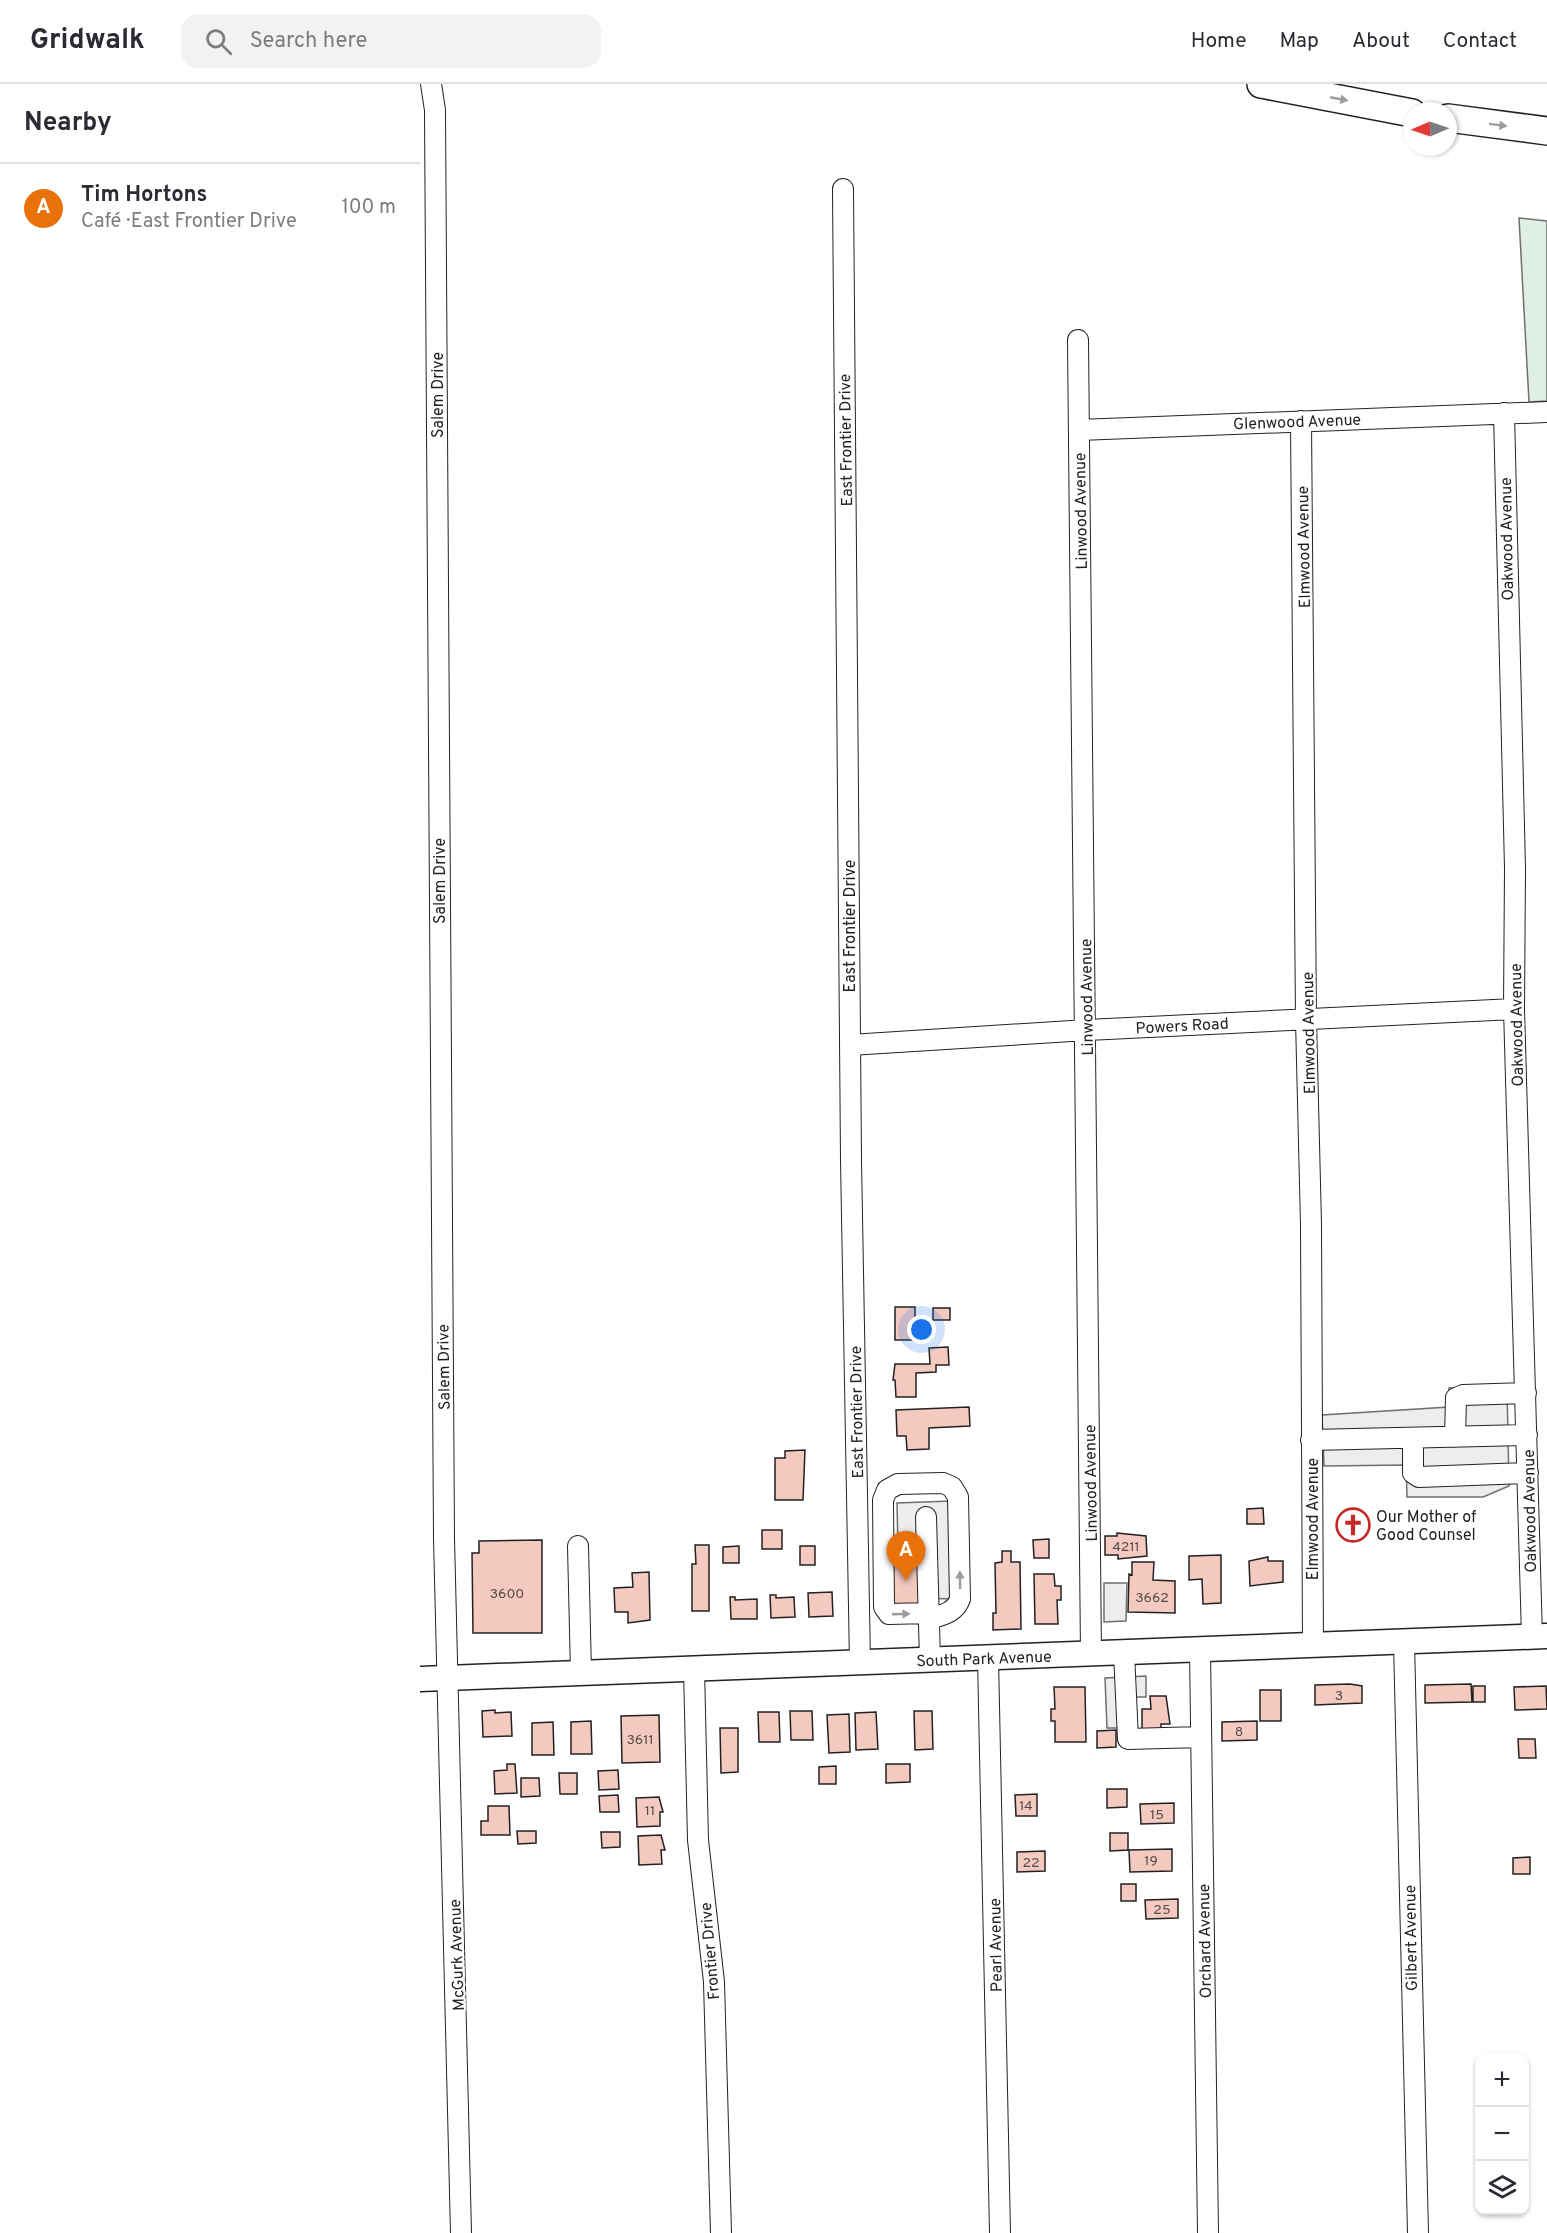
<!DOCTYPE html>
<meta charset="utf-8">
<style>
:root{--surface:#fff;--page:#f2f2f3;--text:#2b2b33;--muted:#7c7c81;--line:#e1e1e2;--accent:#7c3aed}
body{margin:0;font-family:Overpass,sans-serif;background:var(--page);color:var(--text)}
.controls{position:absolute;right:18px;bottom:18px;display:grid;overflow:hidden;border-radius:12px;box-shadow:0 2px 4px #0004}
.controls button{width:54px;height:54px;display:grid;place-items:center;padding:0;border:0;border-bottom:2px solid var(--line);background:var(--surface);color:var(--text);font:30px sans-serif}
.compass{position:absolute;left:983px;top:18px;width:54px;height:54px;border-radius:50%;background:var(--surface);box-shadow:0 2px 4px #0004;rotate:268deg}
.you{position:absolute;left:502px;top:1246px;width:21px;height:21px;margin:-15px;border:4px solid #fff;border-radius:50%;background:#1a73e8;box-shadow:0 0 0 9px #1a73e833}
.badge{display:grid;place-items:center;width:39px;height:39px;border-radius:50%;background:var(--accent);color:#fff;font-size:20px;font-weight:700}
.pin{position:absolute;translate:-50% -50px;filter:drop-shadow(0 2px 3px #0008)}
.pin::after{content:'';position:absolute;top:32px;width:21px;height:18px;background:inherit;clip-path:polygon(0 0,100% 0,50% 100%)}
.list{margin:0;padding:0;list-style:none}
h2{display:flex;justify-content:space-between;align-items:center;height:78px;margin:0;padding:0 24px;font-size:26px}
h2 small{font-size:20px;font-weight:400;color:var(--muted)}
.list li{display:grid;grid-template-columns:39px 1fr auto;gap:18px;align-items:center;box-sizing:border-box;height:90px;padding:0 24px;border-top:2px solid var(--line)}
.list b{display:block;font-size:22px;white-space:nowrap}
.list p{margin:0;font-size:20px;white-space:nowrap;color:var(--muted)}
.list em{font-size:20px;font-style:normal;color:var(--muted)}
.icon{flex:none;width:33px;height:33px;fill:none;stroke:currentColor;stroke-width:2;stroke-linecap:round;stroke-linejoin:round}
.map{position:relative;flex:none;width:1127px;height:2149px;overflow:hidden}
header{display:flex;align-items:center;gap:36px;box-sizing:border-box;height:84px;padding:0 30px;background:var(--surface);border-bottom:2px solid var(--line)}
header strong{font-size:28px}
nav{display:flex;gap:33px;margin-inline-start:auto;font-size:21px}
.search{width:420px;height:54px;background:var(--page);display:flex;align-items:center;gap:15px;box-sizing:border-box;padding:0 21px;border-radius:18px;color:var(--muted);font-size:22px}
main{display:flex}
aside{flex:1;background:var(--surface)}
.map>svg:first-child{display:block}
.green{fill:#e0efe3;stroke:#6f6f6f;stroke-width:1.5}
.parking{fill:#ededed;stroke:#6f6f6f;stroke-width:1.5}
.building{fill:#f3c9c0;stroke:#222;stroke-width:1.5}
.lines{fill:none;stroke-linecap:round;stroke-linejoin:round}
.minor-casing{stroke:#222;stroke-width:22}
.major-casing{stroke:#222;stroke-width:27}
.highway-casing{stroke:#222;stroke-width:30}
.minor{stroke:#fff;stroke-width:20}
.major{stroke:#fff;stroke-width:24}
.highway{stroke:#fff;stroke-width:27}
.oneway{fill:#9c9c9c}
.labels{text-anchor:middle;stroke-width:4.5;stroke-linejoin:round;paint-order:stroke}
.number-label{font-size:14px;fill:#564c4a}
.street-label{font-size:16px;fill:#222;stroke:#fff}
.poi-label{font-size:16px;fill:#222;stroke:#fff;text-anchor:start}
</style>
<header>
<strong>Gridwalk</strong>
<div class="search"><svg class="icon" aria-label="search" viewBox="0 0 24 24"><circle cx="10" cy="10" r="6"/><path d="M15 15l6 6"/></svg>Search here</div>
<nav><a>Home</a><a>Map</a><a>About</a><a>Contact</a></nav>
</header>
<main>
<aside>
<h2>Nearby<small></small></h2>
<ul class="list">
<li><span class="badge" style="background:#e8710a">A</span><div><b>Tim Hortons</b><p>Café · East Frontier Drive</p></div><em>100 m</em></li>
</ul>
</aside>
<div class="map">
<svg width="1127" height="2149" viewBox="0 0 1127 2149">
<rect width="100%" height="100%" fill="#fff"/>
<path class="green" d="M1099,134L1127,137V317L1109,318Z"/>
<path class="parking" d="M1087,1302L1089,1402L1063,1413H987L986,1381L904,1382L902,1331L1029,1323V1304Z
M531,1417V1515L502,1514L501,1467H478L477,1419Z
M684,1499H707L706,1537L684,1538Z
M726,1592V1613H716V1644H687L685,1594Z"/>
<path class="building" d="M475,1223H495V1256H475Z
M513,1224H530V1236H513Z
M528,1263L529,1281H516V1288L496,1289V1313H476L475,1296H473L475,1280H510L509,1264Z
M549,1323L550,1342L509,1344V1365L487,1366L486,1352H477L476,1326Z
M385,1366L383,1416H355V1374H365V1367Z
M843,1424L844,1440H827V1425Z
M342,1446H362V1465H342Z
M697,1449L726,1452L727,1472L698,1475V1471H685V1452H697Z
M629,1455V1474H614L613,1456Z
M122,1456V1549H53L52,1469H59V1457Z
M275,1461H289V1527H272V1480H276Z
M319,1462V1479H303V1463Z
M380,1462H395V1481H380Z
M582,1467H591V1478H600L601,1545L573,1546V1529H576L575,1479L582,1478Z
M801,1471V1519L783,1520L782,1495L769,1496V1472Z
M500,1473L501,1521H471L470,1474Z
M848,1473V1477H863V1498L830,1502L829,1477Z
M712,1478H734L733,1496L755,1497V1529L708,1528L709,1490L712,1491Z
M229,1488L230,1536L208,1539V1528H195L194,1504L213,1503L212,1489Z
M614,1490H634L635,1502H641V1516H637L638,1540H615Z
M412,1508L413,1532L389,1533L388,1509Z
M350,1511H356V1514L374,1513L375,1533L351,1534Z
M310,1513H315V1516L337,1515V1535H311Z
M930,1600L942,1602V1619L895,1621V1601Z
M1051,1600L1052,1618L1005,1619V1601Z
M1053,1602H1065V1618H1053Z
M1126,1602L1127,1625L1095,1626L1094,1603Z
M634,1603H665L666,1658H635V1637H631V1625H635Z
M840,1606H861V1637H840Z
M730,1612H746L750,1640H741V1647H722V1625H731Z
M75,1626V1629L91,1628L92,1652L63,1653L62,1627Z
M370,1627H392L393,1656H371Z
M494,1627H512L513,1665L495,1666Z
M338,1628H359L360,1658H339Z
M456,1628L458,1665L436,1666L435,1629Z
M429,1630L430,1668L409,1669L407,1631Z
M239,1631L240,1678L202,1679L201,1632Z
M171,1637L172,1670H151V1638Z
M837,1637V1656L802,1657V1638Z
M133,1638L134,1671H112V1639Z
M300,1644H318V1688L301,1689Z
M696,1646V1663L677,1664V1647Z
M1098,1655H1115L1116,1674H1099Z
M87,1680H95L97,1709L75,1710L74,1687L87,1686Z
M466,1680H490V1698L466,1699Z
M416,1682V1700H399V1683Z
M198,1686L199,1705L179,1706L178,1687Z
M139,1689H157V1710H140Z
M101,1694H119L120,1712L101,1713Z
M687,1705H707V1723L687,1724Z
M617,1710V1732H596L595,1711Z
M198,1711L199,1728H180L179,1712Z
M239,1713L243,1728H240V1742L217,1743L216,1714Z
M754,1719V1739L721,1740L720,1720Z
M68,1722H89L90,1751H61V1737H68Z
M97,1747H116V1759L98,1760Z
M181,1748H200V1763L182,1764Z
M690,1749H708V1766L690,1767Z
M241,1751L245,1766H241L242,1780L219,1781L218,1752Z
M752,1765V1787L710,1788L709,1766Z
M625,1767V1787L597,1788V1768Z
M1110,1773V1790H1093V1774Z
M701,1800H716V1817H701Z
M758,1815V1834L726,1835L725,1816Z"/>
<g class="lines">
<defs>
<path id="minor" d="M11,0L15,26L24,1454L41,2149
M423,105L431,1076L440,1579
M658,256L671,1570
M1084,329L1095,784L1094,925L1112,1553
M881,337L886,936L891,1141L893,1561
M659,346L1127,328
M430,961L667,946L1094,925
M1035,1353L1036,1314L1043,1311L1106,1309
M993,1354V1389L999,1393L1108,1389
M891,1356L1107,1351
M506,1433L510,1576
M158,1462L161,1589
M509,1529L469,1530L464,1523L463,1416L467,1406L478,1400L523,1399L532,1403L538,1413L540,1515C535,1529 522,1531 509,1535
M984,1558L998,2149
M780,1566L788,2149
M704,1569L708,1655L781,1653
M568,1574L580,2149
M274,1585L278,1756L294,1898L301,2149"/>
<path id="major" d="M0,1595L1127,1552"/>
<path id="highway" d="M841,0L992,29
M1028,34L1127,47"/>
</defs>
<use href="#minor" class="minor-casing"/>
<use href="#major" class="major-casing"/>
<use href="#highway" class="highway-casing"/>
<use href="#minor" class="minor"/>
<use href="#major" class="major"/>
<use href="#highway" class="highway"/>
</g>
<defs><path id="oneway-solid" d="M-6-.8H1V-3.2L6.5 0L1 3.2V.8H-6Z" transform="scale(1.5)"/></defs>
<g class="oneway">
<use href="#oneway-solid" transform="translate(919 15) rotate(11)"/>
<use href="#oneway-solid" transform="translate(1078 41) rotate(7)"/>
<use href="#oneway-solid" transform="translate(540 1496) rotate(-91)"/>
<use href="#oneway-solid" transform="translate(481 1530) rotate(-2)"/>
</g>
<defs>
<symbol id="church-ring" viewBox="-11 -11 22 22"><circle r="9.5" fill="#fff" stroke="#c62828" stroke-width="1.5"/><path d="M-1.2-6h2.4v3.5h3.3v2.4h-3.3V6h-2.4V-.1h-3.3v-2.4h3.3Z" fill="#c62828"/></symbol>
</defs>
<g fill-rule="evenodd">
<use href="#church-ring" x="914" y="1422" width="38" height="38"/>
</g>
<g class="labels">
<g class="number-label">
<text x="706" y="1467">4211</text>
<text x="87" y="1514">3600</text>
<text x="732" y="1518">3662</text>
<text x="919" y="1616">3</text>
<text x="819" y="1652">8</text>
<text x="220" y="1660">3611</text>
<text x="606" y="1726">14</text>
<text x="230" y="1731">11</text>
<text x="737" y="1735">15</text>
<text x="731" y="1781">19</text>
<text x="611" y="1783">22</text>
<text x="742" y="1830">25</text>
</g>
<g class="street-label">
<text transform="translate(17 311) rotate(-90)" y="6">Salem Drive</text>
<text transform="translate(877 337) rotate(-2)" y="6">Glenwood Avenue</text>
<text transform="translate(425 356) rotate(-91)" y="6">East Frontier Drive</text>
<text transform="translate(660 427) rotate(-91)" y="6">Linwood Avenue</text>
<text transform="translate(1086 455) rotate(-91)" y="6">Oakwood Avenue</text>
<text transform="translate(883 463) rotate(-91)" y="6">Elmwood Avenue</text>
<text transform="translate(19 797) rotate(-90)" y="6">Salem Drive</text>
<text transform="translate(429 842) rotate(-90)" y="6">East Frontier Drive</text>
<text transform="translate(666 913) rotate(-91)" y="6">Linwood Avenue</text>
<text transform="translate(762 941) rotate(-3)" y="6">Powers Road</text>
<text transform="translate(1096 941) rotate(-91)" y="6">Oakwood Avenue</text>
<text transform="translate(888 949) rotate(-91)" y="6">Elmwood Avenue</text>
<text transform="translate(23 1283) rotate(-91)" y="6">Salem Drive</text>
<text transform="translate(436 1328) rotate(-91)" y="6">East Frontier Drive</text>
<text transform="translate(670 1399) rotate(-91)" y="6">Linwood Avenue</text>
<text transform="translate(1109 1427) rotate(-91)" y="6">Oakwood Avenue</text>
<text transform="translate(892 1435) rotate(-90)" y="6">Elmwood Avenue</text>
<text transform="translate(564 1574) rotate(-2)" y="6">South Park Avenue</text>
<text transform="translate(990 1854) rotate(-91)" y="6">Gilbert Avenue</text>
<text transform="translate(784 1857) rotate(-91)" y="6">Orchard Avenue</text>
<text transform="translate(575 1861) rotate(-91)" y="6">Pearl Avenue</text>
<text transform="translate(289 1867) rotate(-95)" y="6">Frontier Drive</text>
<text transform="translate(36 1871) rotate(-92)" y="6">McGurk Avenue</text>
</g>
<g class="poi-label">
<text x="956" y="1438">Our Mother of<tspan x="956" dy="18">Good Counsel</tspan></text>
</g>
</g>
</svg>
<div class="controls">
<button>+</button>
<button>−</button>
<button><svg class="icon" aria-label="layers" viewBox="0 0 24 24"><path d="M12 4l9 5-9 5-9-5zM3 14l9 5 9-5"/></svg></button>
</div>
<svg class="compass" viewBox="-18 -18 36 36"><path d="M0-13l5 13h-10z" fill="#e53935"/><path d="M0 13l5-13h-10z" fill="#7c7c81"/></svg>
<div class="you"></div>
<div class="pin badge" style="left:486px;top:1497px;background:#e8710a">A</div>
</div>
</main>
